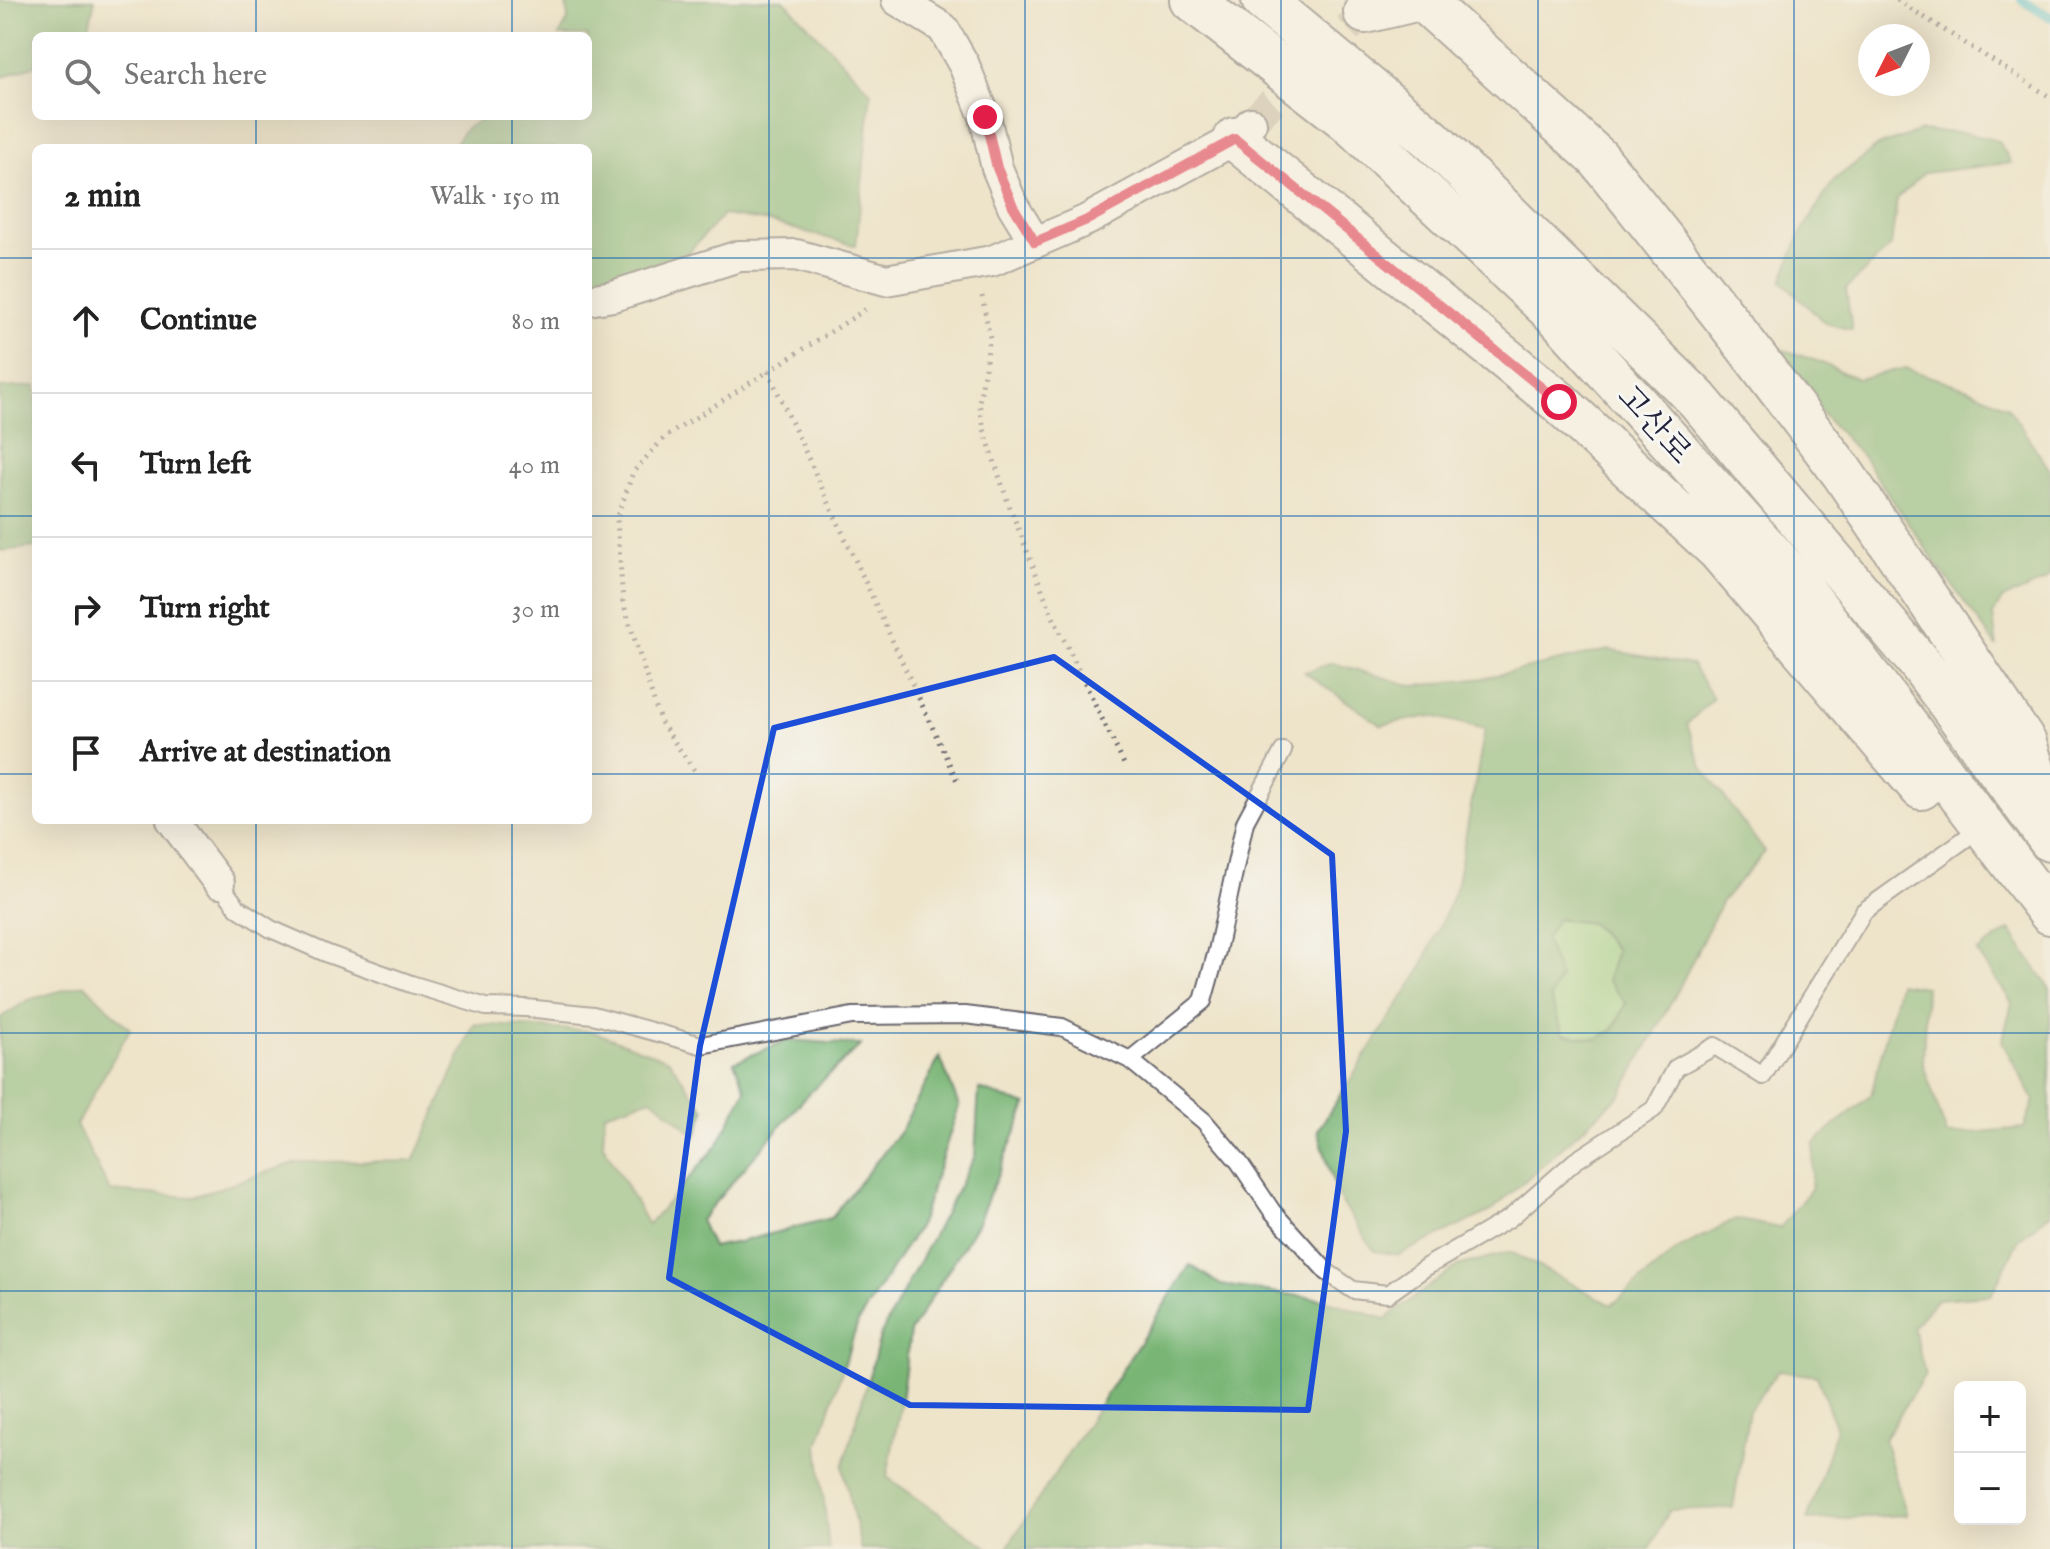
<!DOCTYPE html>
<meta charset="utf-8">
<style>
:root{--surface:#fff;--page:#f6f6f6;--text:#222;--muted:#767676;--line:#e0e0e0}
body{margin:0;font-family:"IM FELL English","Noto Serif KR",serif;background:var(--page);color:var(--text)}
.controls{position:absolute;right:24px;bottom:24px;display:grid;overflow:hidden;border-radius:12px;box-shadow:0 8px 32px #0002}
.controls button{width:72px;height:72px;display:grid;place-items:center;padding:0;border:0;border-bottom:2px solid var(--line);background:var(--surface);color:var(--text);font:40px sans-serif}
.compass{position:absolute;left:1858px;top:24px;width:72px;height:72px;border-radius:50%;background:var(--surface);box-shadow:0 8px 32px #0002;rotate:228deg}
.stop{position:absolute;width:24px;height:24px;margin:-18px;border:6px solid #e11d48;border-radius:50%;background:#fff}
.stop.end{background:#e11d48;border-color:#fff;box-shadow:0 2px 8px #0008}
.list{margin:0;padding:0;list-style:none}
h2{display:flex;justify-content:space-between;align-items:center;height:104px;margin:0;padding:0 32px;font-size:34px}
h2 small{font-size:26px;font-weight:400;color:var(--muted)}
.list li{display:grid;grid-template-columns:52px 1fr auto;gap:24px;align-items:center;box-sizing:border-box;height:144px;padding:0 32px;border-top:2px solid var(--line)}
.list b{display:block;font-size:30px;white-space:nowrap}
.list em{font-size:26px;font-style:normal;color:var(--muted)}
.icon{flex:none;width:44px;height:44px;fill:none;stroke:currentColor;stroke-width:2;stroke-linecap:round;stroke-linejoin:round}
.map{position:relative;flex:none;width:2050px;height:1549px;overflow:hidden}
.search{position:absolute;background:var(--surface);box-shadow:0 8px 32px #0002;left:32px;top:32px;width:560px;height:88px;display:flex;align-items:center;gap:20px;box-sizing:border-box;padding:0 28px;border-radius:12px;color:var(--muted);font-size:30px}
.panel{position:absolute;background:var(--surface);box-shadow:0 8px 32px #0002;left:32px;top:144px;width:560px;height:680px;border-radius:12px}
.map>svg:first-child{display:block}
.green{fill:#97d387;stroke:#5c7a61;stroke-width:2}
.forest{fill:#79b574;stroke:#4e6c58;stroke-width:2;fill-rule:evenodd}
.lines{fill:none;stroke-linecap:round;stroke-linejoin:round}
.stream{stroke:#5dc7d7;stroke-width:10}
.street-tunnel{stroke:#c5bdad;stroke-width:30;stroke-dasharray:30 15;stroke-linecap:butt}
.lane-casing{stroke:#69666d;stroke-width:20}
.street-casing{stroke:#69666d;stroke-width:34}
.secondary-casing{stroke:#69666d;stroke-width:46}
.path{stroke:#69666d;stroke-width:5;stroke-dasharray:2 6;stroke-linecap:butt}
.lane{stroke:#fff;stroke-width:16}
.street{stroke:#fff;stroke-width:30}
.secondary{stroke:#fff;stroke-width:42}
.route{stroke:#e11d48;stroke-width:10}
.marked{fill:none;stroke:#1d4ed8;stroke-width:6;stroke-linejoin:round}
.grid{fill:none;stroke:#1f6fb2;stroke-width:2;stroke-opacity:0.55}
.labels{text-anchor:middle;stroke-width:6;stroke-linejoin:round;paint-order:stroke}
.street-label{font-size:32px;fill:#22223b;stroke:#f6f6f2}
</style>
<div class="map">
<svg width="2050" height="1549" viewBox="0 0 2050 1549">
<rect width="100%" height="100%" fill="#f6f6f2"/>
<filter id="ink" filterUnits="userSpaceOnUse"><feTurbulence type="fractalNoise" baseFrequency=".0125" numOctaves="2"/><feDisplacementMap in="SourceGraphic" scale="16" xChannelSelector="R" yChannelSelector="G"/><feConvolveMatrix kernelMatrix="1 2 1 2 8 2 1 2 1" color-interpolation-filters="sRGB"/></filter>
<filter id="wash" filterUnits="userSpaceOnUse"><feTurbulence type="fractalNoise" baseFrequency=".006" numOctaves="4" result="noise"/><feDisplacementMap in="SourceGraphic" scale="32" xChannelSelector="R" yChannelSelector="G"/><feGaussianBlur stdDeviation="1.8" result="paint"/><feColorMatrix in="noise" values="0 0 0 0 0 0 0 0 0 0 0 0 0 0 0 0 0 1.4 0 .05"/><feComposite in="paint" operator="in"/></filter>
<g filter="url(#wash)">
<rect width="100%" height="100%" fill="#eee4ca"/>
<path class="green" d="M1557,919L1592,923L1616,950L1626,1003L1613,1029L1597,1039L1563,1034L1550,998L1545,939Z"/>
<path class="forest" d="M0,0H95L87,36H36V65L0,78Z
M566,0H784L871,92L856,246L769,222L723,215L682,259L588,280V148H451L466,128L488,116H588V36H559L568,20Z
M1920,131L1966,133L1999,141L2011,163L1924,173L1897,199L1891,246L1846,289L1852,330L1825,323L1782,281L1800,235L1834,180L1878,146Z
M1766,344L1817,361L1858,379L1905,368L1969,389L2007,406L2050,470V576L2046,581L2002,599L1993,615L1997,647L1933,559L1863,457L1793,383Z
M36,386V547L0,551V388Z
M1608,650L1692,665L1713,698L1687,724L1702,767L1765,852L1722,901L1677,992L1621,1094L1491,1211L1399,1255L1374,1251L1337,1195L1318,1130L1420,971L1456,888L1485,729L1432,716L1381,725L1304,672L1333,663L1414,686L1484,678ZM1557,919L1592,923L1616,950L1607,980L1626,1003L1614,1029L1597,1039L1563,1034L1550,998L1560,977L1545,939Z
M2010,930L2050,989V1214L2019,1239L1991,1295L1937,1299L1913,1327L1925,1374L1884,1440L1907,1515L1807,1520L1836,1429L1817,1376L1778,1371L1749,1411L1733,1508L1669,1510L1650,1549H1006L1190,1265L1221,1285L1322,1299L1385,1319L1457,1266L1511,1252L1612,1305L1678,1249L1735,1219L1780,1228L1811,1189L1814,1143L1871,1095L1899,983L1926,987L1923,1064L1947,1135L2024,1128L2034,1100L2002,1042L2012,1003L1977,952Z
M84,984L130,1029L76,1125L110,1191L192,1197L297,1162L414,1161L474,1024L592,1031L669,1060L705,1110L696,1136L652,1098L605,1113L603,1144L648,1225L717,1146L746,1090L734,1062L788,1040L861,1045L807,1095L700,1220L712,1247L743,1241L831,1218L900,1132L940,1057L959,1106L920,1224L858,1322L818,1445L829,1549H0V1018L28,1000Z
M979,1089L1027,1105L977,1224L910,1332L900,1408L887,1477L990,1549H861L843,1467L881,1334L975,1156Z"/>
<g class="lines">
<path class="stream" d="M2022,0L2050,17"/>
</g>
</g>
<g filter="url(#ink)">
<g class="lines">
<path class="street-tunnel" d="M1251,123L1365,12"/>
<defs>
<path id="lane" d="M219,883L238,908L271,929L328,954L411,984L486,1007L526,1008L593,1015L701,1045L852,1016L965,1015L1062,1027L1130,1060L1204,1121L1239,1162L1272,1211L1327,1272L1353,1290L1388,1294L1426,1267L1510,1218L1575,1161L1654,1109L1676,1068L1715,1046L1763,1076L1864,911L1965,839
M1130,1060L1203,1001L1217,951L1245,822L1283,751"/>
<path id="street" d="M897,0L943,28L964,65L985,117L997,168L1013,206L1035,242
M588,300L613,296L739,256L796,255L886,280L992,261L1087,220L1235,139L1251,123
M172,820L219,883"/>
<path id="secondary" d="M1192,0L1348,121L1559,318L1797,582L2050,913
M1263,0L1432,140L1697,399L1921,665L2050,840
M1423,0L1598,158L1726,319L1842,472L2025,743L2050,823
M1365,12L1415,0
M1235,139L1559,402L1719,551L1921,788"/>
</defs>
<use href="#lane" class="lane-casing"/>
<use href="#street" class="street-casing"/>
<use href="#secondary" class="secondary-casing"/>
<path class="path" d="M1897,0L2050,97
M982,296L990,338L979,403L984,429L1007,500L1053,617L1124,764
M768,371L959,785
M694,770L660,721L623,602L617,519L633,472L665,437L868,308"/>
<use href="#lane" class="lane"/>
<use href="#street" class="street"/>
<use href="#secondary" class="secondary"/>
</g>
</g>
<g class="lines" filter="url(#ink)">
<path class="route" d="M985,117L997,168L1013,206L1035,242L1087,220L1235,139L1559,402"/>
</g>
<path d="M0 0H2050V1549H0ZM1054,657L1332,855L1346,1131L1308,1410L910,1405L669,1278L700,1046L774,728Z" fill="#eee4ca" fill-opacity=".55" fill-rule="evenodd"/>
<path class="marked" d="M1054,657L1332,855L1346,1131L1308,1410L910,1405L669,1278L700,1046L774,728Z"/>
<path class="grid" d="M256,0V36M512,0V36M769,0V1549M1025,0V1549M1281,0V1549M1538,0V1549M1794,0V1549M256,116V148M512,116V148M0,258H36M588,258H2050M0,516H36M588,516H2050M0,774H36M588,774H2050M256,820V1549M512,820V1549M0,1033H2050M0,1291H2050"/>
<g class="labels">
<g class="street-label">
<text transform="translate(1655 424) rotate(48)" y="11">고산로</text>
</g>
</g>
</svg>
<div class="controls">
<button>+</button>
<button>−</button>
</div>
<svg class="compass" viewBox="-18 -18 36 36"><path d="M0-13l5 13h-10z" fill="#e53935"/><path d="M0 13l5-13h-10z" fill="#767676"/></svg>
<div class="stop" style="left:1559px;top:402px"></div>
<div class="stop end" style="left:985px;top:117px"></div>
<div class="search"><svg class="icon" aria-label="search" viewBox="0 0 24 24"><circle cx="10" cy="10" r="6"/><path d="M15 15l6 6"/></svg>Search here</div>
<section class="panel">
<h2>2 min<small>Walk · 150 m</small></h2>
<ul class="list">
<li><svg class="icon" aria-label="ahead" viewBox="0 0 24 24"><path d="M12 20V5M6 11l6-6 6 6"/></svg><div><b>Continue</b></div><em>80 m</em></li>
<li><svg class="icon" aria-label="left" viewBox="0 0 24 24"><path d="M17 20v-9H6M10 6l-5 5 5 5"/></svg><div><b>Turn left</b></div><em>40 m</em></li>
<li><svg class="icon" aria-label="right" viewBox="0 0 24 24"><path d="M7 20v-9h11M14 6l5 5-5 5"/></svg><div><b>Turn right</b></div><em>30 m</em></li>
<li><svg class="icon" aria-label="arrive" viewBox="0 0 24 24"><path d="M6 21V4h12l-3 4 3 4H6"/></svg><div><b>Arrive at destination</b></div></li>
</ul>
</section>
</div>
